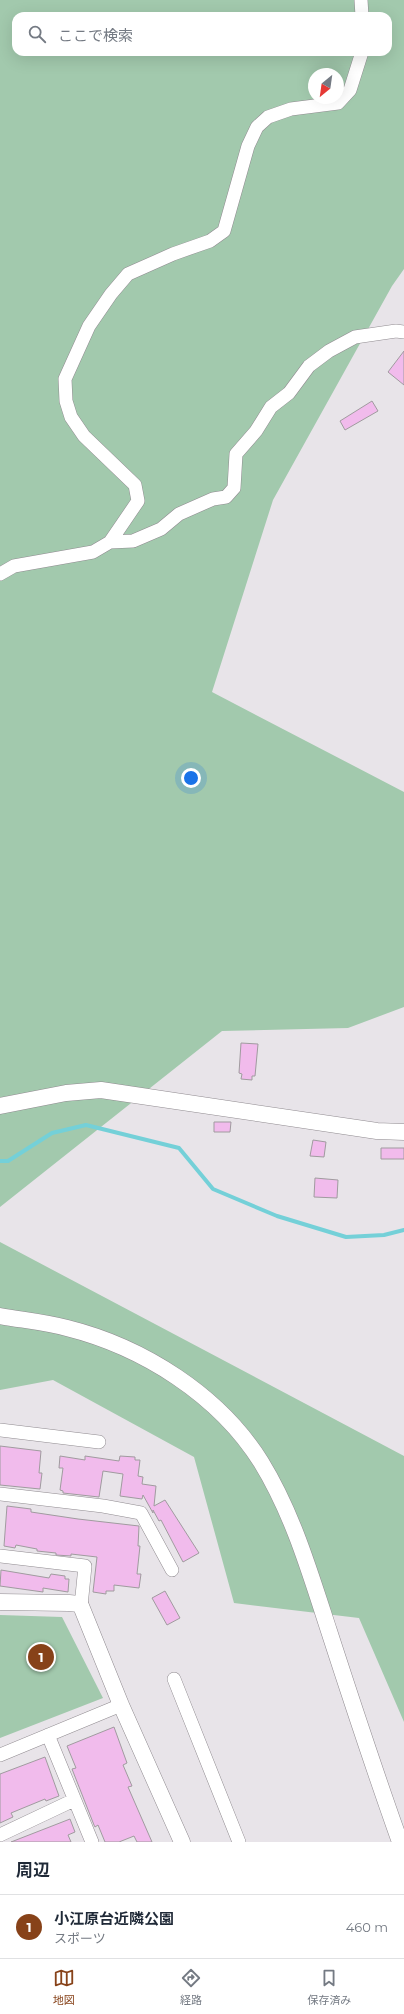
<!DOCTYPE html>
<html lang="ja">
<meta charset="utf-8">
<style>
:root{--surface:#fff;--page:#f6f6f7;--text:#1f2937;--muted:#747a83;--line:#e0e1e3;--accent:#874219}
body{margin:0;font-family:Montserrat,"Noto Sans JP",sans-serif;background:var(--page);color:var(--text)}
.compass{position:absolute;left:308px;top:68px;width:36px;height:36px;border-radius:50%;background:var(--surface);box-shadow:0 4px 16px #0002;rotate:209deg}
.you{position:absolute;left:191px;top:778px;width:14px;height:14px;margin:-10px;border:3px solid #fff;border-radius:50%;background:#1a73e8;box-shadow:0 0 0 6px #1a73e833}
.badge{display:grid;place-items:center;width:26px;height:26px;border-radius:50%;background:var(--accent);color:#fff;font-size:13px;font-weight:700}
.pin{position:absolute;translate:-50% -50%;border:2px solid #fff;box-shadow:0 1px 4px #0006}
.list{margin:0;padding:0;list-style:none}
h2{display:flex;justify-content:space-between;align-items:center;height:52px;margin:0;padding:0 16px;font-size:17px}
h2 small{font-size:13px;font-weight:400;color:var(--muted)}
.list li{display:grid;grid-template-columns:26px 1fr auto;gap:12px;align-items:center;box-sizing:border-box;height:64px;padding:0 16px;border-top:1px solid var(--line)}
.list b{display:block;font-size:15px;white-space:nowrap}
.list p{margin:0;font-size:13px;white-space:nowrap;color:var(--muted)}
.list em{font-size:13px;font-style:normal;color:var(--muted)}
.icon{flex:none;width:22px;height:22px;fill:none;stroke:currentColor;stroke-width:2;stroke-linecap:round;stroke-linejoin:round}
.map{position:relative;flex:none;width:404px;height:1842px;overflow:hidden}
.search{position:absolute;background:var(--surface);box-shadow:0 4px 16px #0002;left:12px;right:12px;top:12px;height:44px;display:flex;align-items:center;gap:10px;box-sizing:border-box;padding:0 14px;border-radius:12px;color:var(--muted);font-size:15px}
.sheet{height:116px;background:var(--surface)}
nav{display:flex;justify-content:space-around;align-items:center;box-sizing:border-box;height:56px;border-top:1px solid var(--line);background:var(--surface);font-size:11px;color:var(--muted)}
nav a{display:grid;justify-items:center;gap:2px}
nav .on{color:var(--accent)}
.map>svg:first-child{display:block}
.green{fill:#a2c9ad;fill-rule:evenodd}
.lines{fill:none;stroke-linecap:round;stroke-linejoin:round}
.stream{stroke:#74d0d8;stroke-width:4}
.building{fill:#f1bbec;stroke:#a09b9f}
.minor-casing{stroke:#908b90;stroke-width:14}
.tertiary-casing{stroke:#908b90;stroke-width:17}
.minor{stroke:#fff;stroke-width:13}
.tertiary{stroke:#fff;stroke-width:16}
</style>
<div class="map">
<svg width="404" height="1842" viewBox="0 0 404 1842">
<rect width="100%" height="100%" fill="#e8e4e9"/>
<path class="green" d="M0,0H404V269L392,286L273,500L212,692L404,792V1007L348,1028L222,1031L0,1207ZM16,16H388V52H16ZM314,74H338V98H314Z
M0,1242L404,1456V1722L359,1618L234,1603L194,1457L53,1380L0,1390Z
M0,1615L62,1617L103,1698L0,1738Z"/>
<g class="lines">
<path class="stream" d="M0,1161H8L52,1133L86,1125L179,1148L213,1189L277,1216L346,1237L384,1235L404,1230"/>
</g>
<path class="building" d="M404,351V385L388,372Z
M372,401L378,411L345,430L340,421Z
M241,1043L258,1044L255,1076H252V1080L241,1079L242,1074L239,1073Z
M214,1122H231L230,1132H214Z
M313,1140L326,1142L324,1157L310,1156Z
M381,1148H404V1159H381Z
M315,1178L338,1180L337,1198L314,1197Z
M0,1446L41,1451L39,1473H42L40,1489L0,1485Z
M60,1456L85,1460V1456L119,1461L120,1456L135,1457V1460H140L138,1476L143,1477L142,1484L156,1486L154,1506L165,1500L199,1553L183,1562L161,1520L159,1521L153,1510V1513L143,1495L142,1499L120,1496L123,1474L103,1471L99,1497L63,1493V1491L60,1490L63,1468H59Z
M7,1506L31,1509V1512L78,1519L139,1526L138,1546H140L137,1574H141L139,1588L114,1585V1591H106V1594L93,1592L97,1557L71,1554V1556L56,1555V1553L37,1551V1549L16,1545L15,1548L4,1546Z
M1,1570L49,1578L51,1574L65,1576V1579H69L68,1592L43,1588V1592L0,1586Z
M165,1591L180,1618L167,1625L152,1598Z
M114,1727L127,1763L123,1765L132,1786L128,1787L152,1842H137L134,1836L119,1842H105L98,1825L95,1827L94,1825L72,1769L76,1768L67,1746Z
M45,1757L59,1796L46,1801L45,1799L11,1813L13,1817L0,1823V1774Z
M70,1819L75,1832L68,1835L71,1842H11Z"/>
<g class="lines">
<defs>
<path id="minor" d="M361,0L362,16
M110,542L138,501L135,485L84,436L71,417L66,401L65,379L89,326L111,294L128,274L173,254L210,241L224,231L248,146L257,127L268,117L291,109L338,103L350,90L362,52
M0,574L14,566L93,552L110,542L133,541L161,529L179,514L213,499L226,497L234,488L236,454L256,431L271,407L289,393L309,366L329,351L355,337L396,331L404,332
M0,1430L99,1442
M0,1494L103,1506L141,1513L172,1570
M0,1556L85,1566L81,1606
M174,1679L239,1842
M48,1735L92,1842
M0,1755L121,1705
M0,1835L74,1800"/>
<path id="tertiary" d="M0,1106L66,1093L101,1090L377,1131L404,1132
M0,1316C22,1320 45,1322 67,1328C143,1347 219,1395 261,1462C293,1514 310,1573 329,1631C352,1702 375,1772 400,1842
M0,1602L69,1603L79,1604L81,1606L121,1705L182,1842"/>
</defs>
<use href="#minor" class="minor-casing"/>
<use href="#tertiary" class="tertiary-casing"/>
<use href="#minor" class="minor"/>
<use href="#tertiary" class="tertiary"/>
</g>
</svg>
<svg class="compass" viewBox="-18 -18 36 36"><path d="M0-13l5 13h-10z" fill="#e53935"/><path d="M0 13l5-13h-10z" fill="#747a83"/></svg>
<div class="you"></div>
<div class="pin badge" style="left:41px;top:1657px">1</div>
<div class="search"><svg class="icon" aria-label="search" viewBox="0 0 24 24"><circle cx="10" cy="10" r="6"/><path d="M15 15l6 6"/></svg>ここで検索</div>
</div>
<section class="sheet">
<h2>周辺<small></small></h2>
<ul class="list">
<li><span class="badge">1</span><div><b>小江原台近隣公園</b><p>スポーツ</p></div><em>460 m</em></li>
</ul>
</section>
<nav>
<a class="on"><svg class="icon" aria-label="map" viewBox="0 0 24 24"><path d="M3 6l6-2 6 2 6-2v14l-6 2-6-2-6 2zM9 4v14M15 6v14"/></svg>地図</a>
<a><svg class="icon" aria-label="directions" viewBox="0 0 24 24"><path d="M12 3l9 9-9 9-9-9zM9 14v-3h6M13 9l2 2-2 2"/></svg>経路</a>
<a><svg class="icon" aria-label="saved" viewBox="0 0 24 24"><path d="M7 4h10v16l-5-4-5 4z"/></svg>保存済み</a>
</nav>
